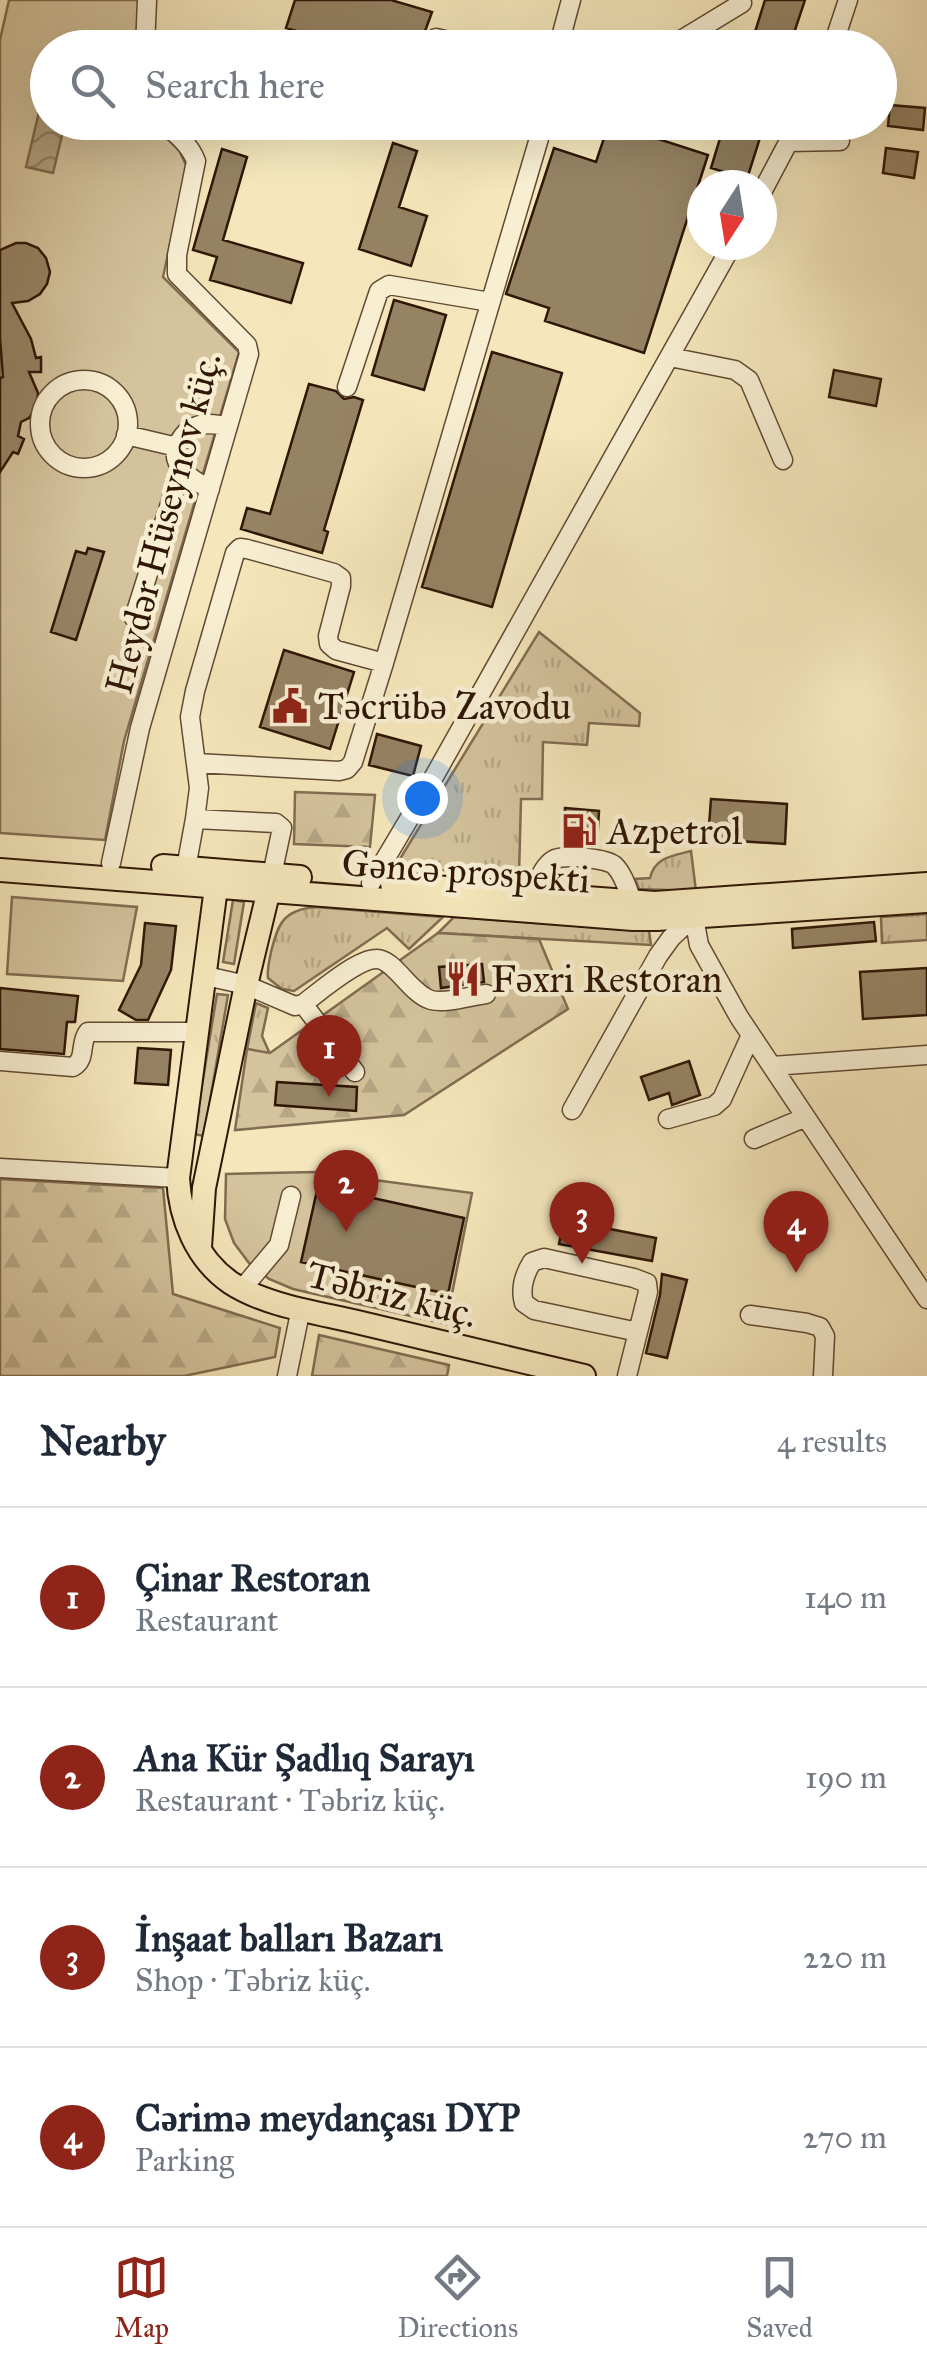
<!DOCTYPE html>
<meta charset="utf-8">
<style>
:root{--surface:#fff;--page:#f6f6f7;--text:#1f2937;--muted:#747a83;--line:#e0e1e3;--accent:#8f2418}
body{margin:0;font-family:"IM FELL Great Primer",serif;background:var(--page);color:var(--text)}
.compass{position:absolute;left:687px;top:170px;width:90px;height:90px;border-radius:50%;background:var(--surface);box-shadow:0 10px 40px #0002;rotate:192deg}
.you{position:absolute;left:422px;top:798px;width:35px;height:35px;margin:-25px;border:8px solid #fff;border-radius:50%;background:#1a73e8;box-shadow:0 0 0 15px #1a73e833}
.badge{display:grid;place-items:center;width:65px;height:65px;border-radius:50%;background:var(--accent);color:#fff;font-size:32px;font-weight:700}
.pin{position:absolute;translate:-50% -82px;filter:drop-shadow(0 2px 5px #0008)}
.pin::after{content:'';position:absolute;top:52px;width:35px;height:30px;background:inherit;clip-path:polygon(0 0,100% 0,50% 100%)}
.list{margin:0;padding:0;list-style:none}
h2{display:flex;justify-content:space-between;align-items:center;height:130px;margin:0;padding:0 40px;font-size:42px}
h2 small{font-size:32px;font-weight:400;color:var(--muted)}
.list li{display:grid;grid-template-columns:65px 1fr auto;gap:30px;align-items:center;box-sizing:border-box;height:180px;padding:0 40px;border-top:2px solid var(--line)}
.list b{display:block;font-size:38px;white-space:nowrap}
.list p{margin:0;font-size:32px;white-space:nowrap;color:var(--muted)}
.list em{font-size:32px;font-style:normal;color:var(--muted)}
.icon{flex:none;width:55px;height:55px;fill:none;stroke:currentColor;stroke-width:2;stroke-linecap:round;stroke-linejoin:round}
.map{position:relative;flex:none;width:927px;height:1376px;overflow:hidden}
.search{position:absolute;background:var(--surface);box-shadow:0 10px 40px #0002;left:30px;right:30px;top:30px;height:110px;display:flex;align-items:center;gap:25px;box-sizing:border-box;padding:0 35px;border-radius:55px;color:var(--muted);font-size:38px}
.sheet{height:850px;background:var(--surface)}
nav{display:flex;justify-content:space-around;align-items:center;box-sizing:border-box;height:140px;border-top:2px solid var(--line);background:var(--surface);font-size:28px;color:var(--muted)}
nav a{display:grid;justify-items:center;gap:5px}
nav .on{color:var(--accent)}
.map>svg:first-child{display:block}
.grass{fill:url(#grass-tufts);stroke:#826c51;stroke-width:2.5}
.forest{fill:url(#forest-firs);stroke:#826c51;stroke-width:2.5}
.green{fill:#d4c39c;stroke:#826c51;stroke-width:2.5}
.water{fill:url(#water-waves);stroke:#7e694d;stroke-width:2.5}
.building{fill:#968364;stroke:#301606;stroke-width:2.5}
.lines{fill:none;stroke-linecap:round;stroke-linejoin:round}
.minor-casing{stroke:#614a33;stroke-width:21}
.major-casing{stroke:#301606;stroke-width:26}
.minor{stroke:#f8efd3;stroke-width:18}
.major{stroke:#f5e7bb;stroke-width:22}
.labels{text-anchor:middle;stroke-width:9;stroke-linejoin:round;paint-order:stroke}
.street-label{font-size:38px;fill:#301606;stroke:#f8efd3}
.poi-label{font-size:38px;fill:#301606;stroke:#f8efd3;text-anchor:start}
</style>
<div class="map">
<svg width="927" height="1376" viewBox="0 0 927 1376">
<defs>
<pattern id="grass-tufts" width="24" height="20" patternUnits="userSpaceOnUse" patternTransform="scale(2.5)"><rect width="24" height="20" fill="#d4c39c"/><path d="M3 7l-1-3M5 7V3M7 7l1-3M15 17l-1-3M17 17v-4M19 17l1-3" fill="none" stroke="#b6a785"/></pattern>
<pattern id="forest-firs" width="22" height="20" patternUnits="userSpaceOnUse" patternTransform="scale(2.5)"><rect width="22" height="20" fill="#d4c39c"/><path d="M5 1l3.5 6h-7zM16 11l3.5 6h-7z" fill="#b6a785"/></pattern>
<pattern id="water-waves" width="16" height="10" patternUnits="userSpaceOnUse" patternTransform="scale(2.5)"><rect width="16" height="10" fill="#b2a07d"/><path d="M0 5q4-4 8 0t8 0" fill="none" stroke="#918164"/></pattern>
</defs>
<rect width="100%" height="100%" fill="#f5e7bb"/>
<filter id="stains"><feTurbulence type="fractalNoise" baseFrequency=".002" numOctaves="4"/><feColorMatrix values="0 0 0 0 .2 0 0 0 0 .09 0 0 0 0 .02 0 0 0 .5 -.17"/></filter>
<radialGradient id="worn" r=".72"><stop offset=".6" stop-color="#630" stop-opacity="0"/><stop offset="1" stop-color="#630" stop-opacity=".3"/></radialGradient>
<path class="grass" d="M539,632L640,713L639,726L589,723L587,745L543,742L542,799H521L519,875L395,867Z
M691,851L696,891L639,889L635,879L650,878C655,857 672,856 691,851Z
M233,900L244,902L234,964L223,962Z
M315,907L443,917L409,949L387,928L294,991L282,989L268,978C267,969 269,962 271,952C278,924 283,910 315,907Z
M927,914V940L882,943L881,917Z
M454,917L649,931L651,945L438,933Z
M217,994L228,995L204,1136L194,1134Z
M256,1003L268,1008L262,1036L270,1054L247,1049Z"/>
<path class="forest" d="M295,792L375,795L370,847L294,844Z
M438,933L539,939L568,1009L404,1115L235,1130L247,1049L270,1053Z
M0,1179L163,1188L173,1294L280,1328L275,1357L184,1376H0Z
M319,1335L449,1365L447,1376H312Z"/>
<path class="green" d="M9,0H139L137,47L48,48V122L145,123L164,135L179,150L187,167L163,277L239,352L124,741L105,840L0,833V40Z
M12,897L137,907L123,981L7,974Z
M315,1172L472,1193L446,1324L293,1289L269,1279L249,1263L234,1243L225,1219L226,1174Z"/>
<path class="water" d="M39,112L47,114L48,122L65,123L53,173L26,167Z"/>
<path class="building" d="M295,0H391L432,12L424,34L423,48H353L286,28Z
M765,0H805L789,48H750Z
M890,105L925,108L923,130L888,126Z
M725,122H765L747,179L711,168Z
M609,123L708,155L644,353L545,321L549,308L506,294L554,148L596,162Z
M393,143L417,151L399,207L427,216L411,266L359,249Z
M886,148L918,152L914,178L883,173Z
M222,149L247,157L223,240L303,263L291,303L210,280L217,257L193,250Z
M16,243H26L38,248L46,258L50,272L47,284L40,294L28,301L12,303L31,339L36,358L41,357V372H29L38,393L37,407L29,418L21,422L18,436L24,439L18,454L13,452L0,472V378L3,377L0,338V250Z
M394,300L446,315L424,390L372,375Z
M492,352L562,373L492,607L422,587Z
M834,370L881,379L876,406L829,397Z
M309,384L336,391L344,399L354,397L363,400L324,530L328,532L322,553L241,529L247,508L270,514Z
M88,548L104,552L76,640L51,632L76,551L86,554Z
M284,650L354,672L330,749L260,727Z
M377,734L421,746L413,776L369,765Z
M711,799L787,804L785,844L708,839Z
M565,808L599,811L597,845L563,843Z
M874,922L876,941L793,948L792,929Z
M145,923L176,926L171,970L148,1020H136L119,1010L141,965Z
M482,964L484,982L441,988L439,967Z
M927,968V1015L863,1019L860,972Z
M0,988L78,996L75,1022H67L64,1054L0,1049Z
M138,1048L171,1050L168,1085L135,1083Z
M689,1061L700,1095L672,1105L669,1093L649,1100L641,1077Z
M277,1082L357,1087L356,1111L275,1105Z
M318,1186L464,1218L448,1294L301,1262Z
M564,1220L656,1238L652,1261L559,1244Z
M662,1274L687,1280L667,1358L646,1353L660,1295Z"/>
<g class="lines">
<defs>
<path id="minor" d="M436,38L480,48
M145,48L147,0
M558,48L571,0
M668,48L742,3
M832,48L848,0
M789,142L840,141
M762,192L799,122
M670,357L735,370L749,380L783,460
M40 424a44 44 0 1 1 88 0a44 44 0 1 1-88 0Z
M347,387L379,291L389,285L490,302
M126,435L177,447
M210,489C192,480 167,465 179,442C183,435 189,428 197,426C206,422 218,425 228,426
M134,618L181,469
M384,663L540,135L547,122
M195,819L199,788L190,717L195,691L235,553L240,548L247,549L334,573L341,578V586L328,636L329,644L336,650L384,663L353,762L347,769L339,771L196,763
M111,863L140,728L249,354L247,345L177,274V255L196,161C189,143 176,134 161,122
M186,868L195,819L276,823L282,828L272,875
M371,883L431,782L732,245
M532,894C538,883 542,867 553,860C562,854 608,858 615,866C624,875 628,891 633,903
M692,906L699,945L739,1017L927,1299
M206,976L246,985L295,1006L303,1004C319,992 357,959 376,959C394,958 410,994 431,1000C446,1004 470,996 486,994
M303,1004L355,1072
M0,1061L73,1067C87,1059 79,1043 88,1032H198
M772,1066L927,1055
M572,1110L658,956L671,938L693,917
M668,1119L714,1106L722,1099L751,1035
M754,1139L806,1117
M0,1168L178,1178
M242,1289L279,1245L291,1196
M750,1315L807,1323L820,1327L825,1336L823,1376
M287,1376L301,1308
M627,1376L648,1292L647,1283L634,1278L544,1258L532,1262C524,1275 520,1289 524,1303L534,1310L638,1332"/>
<path id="major" d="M163,866L300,877
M0,870L633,919H657L927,901
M218,872L178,1178C180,1218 196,1259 231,1283C266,1306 320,1313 361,1323C435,1341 510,1358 584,1376
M392,884L655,903L927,884
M200,1247L204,1188L246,985L272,877"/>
</defs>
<use href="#minor" class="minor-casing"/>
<use href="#major" class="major-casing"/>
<use href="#minor" class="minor"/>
<use href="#major" class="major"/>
</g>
<defs>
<symbol id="civic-bare" viewBox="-9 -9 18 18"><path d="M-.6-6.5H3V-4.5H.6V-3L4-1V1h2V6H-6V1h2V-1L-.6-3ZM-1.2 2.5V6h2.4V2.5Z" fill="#8f2418" stroke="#f8efd3" stroke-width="2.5" paint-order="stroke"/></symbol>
<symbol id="fuel-bare" viewBox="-9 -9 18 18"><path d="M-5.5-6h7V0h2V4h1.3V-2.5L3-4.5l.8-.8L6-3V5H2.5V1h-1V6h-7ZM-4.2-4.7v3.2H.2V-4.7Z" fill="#8f2418" stroke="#f8efd3" stroke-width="2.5" paint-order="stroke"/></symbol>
<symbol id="restaurant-bare" viewBox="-9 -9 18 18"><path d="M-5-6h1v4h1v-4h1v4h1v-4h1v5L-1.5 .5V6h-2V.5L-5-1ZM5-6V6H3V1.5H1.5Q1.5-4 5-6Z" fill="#8f2418" stroke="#f8efd3" stroke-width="2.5" paint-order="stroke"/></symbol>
</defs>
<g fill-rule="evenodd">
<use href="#civic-bare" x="265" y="681" width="50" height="50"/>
<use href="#fuel-bare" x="554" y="806" width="50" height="50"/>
<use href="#restaurant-bare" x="438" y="954" width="50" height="50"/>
</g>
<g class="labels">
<g class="street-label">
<text transform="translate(163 523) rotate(-75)" y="13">Heydər Hüseynov küç.</text>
<text transform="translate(466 871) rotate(4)" y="13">Gəncə prospekti</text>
<text transform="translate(392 1294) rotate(14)" y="13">Təbriz küç.</text>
</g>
<g class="poi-label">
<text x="318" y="719">Təcrübə Zavodu</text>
<text x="607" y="844">Azpetrol</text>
<text x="491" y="992">Fəxri Restoran</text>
</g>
</g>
<rect width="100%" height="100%" filter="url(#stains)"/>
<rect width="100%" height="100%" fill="url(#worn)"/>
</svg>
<svg class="compass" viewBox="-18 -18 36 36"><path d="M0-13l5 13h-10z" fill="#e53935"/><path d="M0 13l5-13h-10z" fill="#747a83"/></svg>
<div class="you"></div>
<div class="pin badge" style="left:329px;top:1097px">1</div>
<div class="pin badge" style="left:346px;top:1232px">2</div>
<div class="pin badge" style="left:582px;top:1264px">3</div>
<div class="pin badge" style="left:796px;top:1273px">4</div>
<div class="search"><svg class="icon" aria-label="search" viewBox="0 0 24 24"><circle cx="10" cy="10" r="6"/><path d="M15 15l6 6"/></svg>Search here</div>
</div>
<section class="sheet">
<h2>Nearby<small>4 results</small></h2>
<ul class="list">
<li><span class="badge">1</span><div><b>Çinar Restoran</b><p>Restaurant</p></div><em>140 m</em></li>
<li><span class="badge">2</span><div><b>Ana Kür Şadlıq Sarayı</b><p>Restaurant · Təbriz küç.</p></div><em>190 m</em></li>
<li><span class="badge">3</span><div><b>İnşaat balları Bazarı</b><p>Shop · Təbriz küç.</p></div><em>220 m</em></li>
<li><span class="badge">4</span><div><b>Cərimə meydançası DYP</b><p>Parking</p></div><em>270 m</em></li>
</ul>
</section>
<nav>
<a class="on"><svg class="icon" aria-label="map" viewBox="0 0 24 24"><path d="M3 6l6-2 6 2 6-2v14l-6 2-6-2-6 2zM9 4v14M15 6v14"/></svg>Map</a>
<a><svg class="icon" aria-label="directions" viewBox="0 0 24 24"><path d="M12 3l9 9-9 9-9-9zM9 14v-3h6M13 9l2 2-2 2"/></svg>Directions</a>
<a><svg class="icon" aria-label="saved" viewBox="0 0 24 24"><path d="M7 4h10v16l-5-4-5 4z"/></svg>Saved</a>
</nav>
